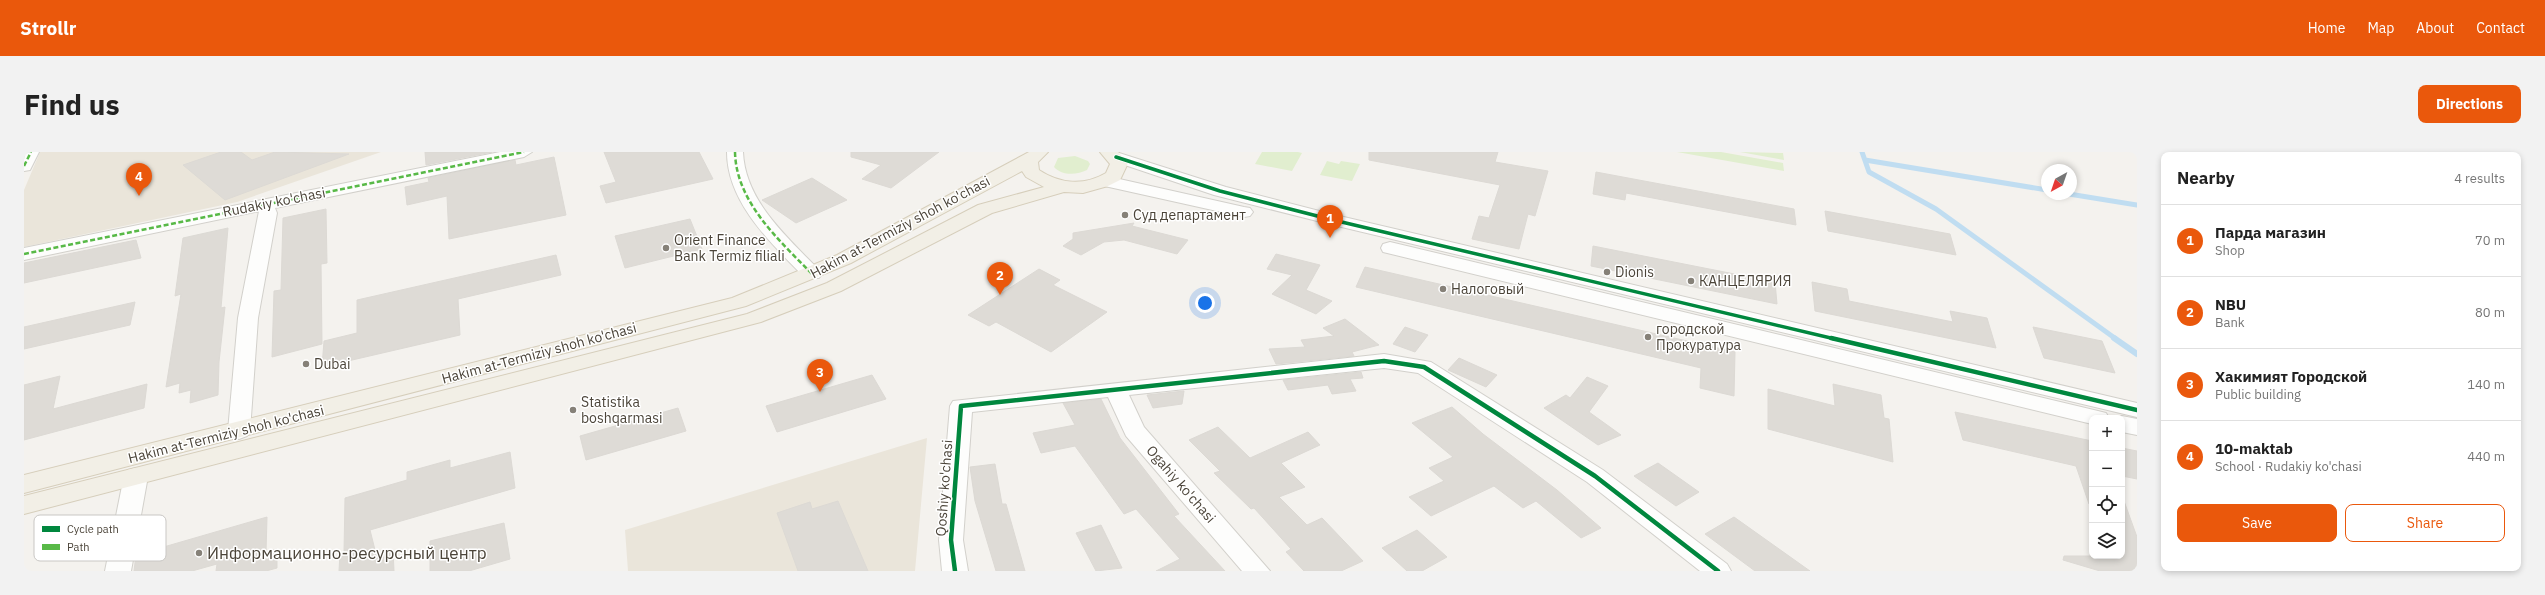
<!DOCTYPE html>
<meta charset="utf-8">
<style>
:root{--surface:#fff;--page:#f2f2f2;--text:#222;--muted:#767676;--line:#e0e0e0;--accent:#ea580c}
body{margin:0;font-family:"IBM Plex Sans",sans-serif;background:var(--page);color:var(--text)}
.controls{position:absolute;right:12px;bottom:12px;display:grid;overflow:hidden;border-radius:8px;box-shadow:0 2px 6px #0003}
.controls button{width:36px;height:36px;display:grid;place-items:center;padding:0;border:0;border-bottom:1px solid var(--line);background:var(--surface);color:var(--text);font:20px sans-serif}
.compass{position:absolute;left:2017px;top:12px;width:36px;height:36px;border-radius:50%;background:var(--surface);box-shadow:0 2px 6px #0003;rotate:220deg}
.you{position:absolute;left:1181px;top:151px;width:14px;height:14px;margin:-10px;border:3px solid #fff;border-radius:50%;background:#1a73e8;box-shadow:0 0 0 6px #1a73e833}
.badge{display:grid;place-items:center;width:26px;height:26px;border-radius:50%;background:var(--accent);color:#fff;font-size:13px;font-weight:700}
.pin{position:absolute;translate:-50% -33px;filter:drop-shadow(0 1px 2px #0008)}
.pin::after{content:'';position:absolute;top:21px;width:14px;height:12px;background:inherit;clip-path:polygon(0 0,100% 0,50% 100%)}
.list{margin:0;padding:0;list-style:none}
h2{display:flex;justify-content:space-between;align-items:center;height:52px;margin:0;padding:0 16px;font-size:17px}
h2 small{font-size:13px;font-weight:400;color:var(--muted)}
.list li{display:grid;grid-template-columns:26px 1fr auto;gap:12px;align-items:center;box-sizing:border-box;height:72px;padding:0 16px;border-top:1px solid var(--line)}
.list b{display:block;font-size:15px;white-space:nowrap}
.list p{margin:0;font-size:13px;white-space:nowrap;color:var(--muted)}
.list em{font-size:13px;font-style:normal;color:var(--muted)}
.actions{display:flex;gap:8px;padding:12px 16px}
.actions a{flex:1;padding:9px 0;border:1px solid var(--accent);border-radius:8px;text-align:center;font-size:14px;color:var(--accent)}
.actions .main{background:var(--accent);color:#fff}
.icon{flex:none;width:22px;height:22px;fill:none;stroke:currentColor;stroke-width:2;stroke-linecap:round;stroke-linejoin:round}
.map{position:relative;flex:none;width:2113px;height:419px;overflow:hidden;border-radius:8px}
header{display:flex;align-items:center;gap:24px;box-sizing:border-box;height:56px;padding:0 20px;background:var(--accent);color:#fff}
header strong{font-size:19px}
nav{display:flex;gap:22px;margin-inline-start:auto;font-size:14px}
.intro{display:flex;align-items:center;justify-content:space-between;box-sizing:border-box;height:96px;padding:0 24px}
h1{margin:0;font-size:28px}
.button{padding:10px 18px;border-radius:8px;background:var(--accent);color:#fff;font-size:14px;font-weight:700}
main{display:flex;gap:24px;padding:0 24px}
aside{flex:1;background:var(--surface);border-radius:8px;box-shadow:0 2px 6px #0003}
.map>svg:first-child{display:block}
.education{fill:#eae5da}
.green{fill:#e1eecf}
.lines{fill:none;stroke-linecap:round;stroke-linejoin:round}
.stream-far1{stroke:#c0ddf1;stroke-width:5}
.stream{stroke:#c0ddf1;stroke-width:6}
.building{fill:#dedbd6;stroke:#dcd9d4}
.minor-casing{stroke:#d2d0cb;stroke-width:2}
.major-casing{stroke:#d6cebb;stroke-width:2}
.minor{fill:#fdfdfc;fill-rule:evenodd}
.major{fill:#f2efe6;fill-rule:evenodd}
.quiet{stroke:#58b947;stroke-width:2.5;stroke-dasharray:5 2.5;stroke-linecap:butt}
.cycleway-far1-casing{stroke:#fff;stroke-width:5.5}
.cycleway-casing{stroke:#fff;stroke-width:7}
.cycleway-far1{stroke:#00873e;stroke-width:3.5}
.cycleway{stroke:#00873e;stroke-width:4.5}
.poi-dot{fill:#868178;stroke:#fff;stroke-width:1.5}
.labels{text-anchor:middle;stroke-width:3;stroke-linejoin:round;paint-order:stroke}
.street-label{font-size:14px;fill:#4b4439;stroke:#fff}
.poi-label{font-size:14px;fill:#4b4439;stroke:#fff;text-anchor:start}
.near-poi-label{font-size:17px;fill:#4b4439;stroke:#fff;text-anchor:start}
.key{fill:#fff;stroke:#c9c7c4;stroke-width:1}
.key-label{font-size:11px;fill:#4b4439}
</style>
<header>
<strong>Strollr</strong>
<nav><a>Home</a><a>Map</a><a>About</a><a>Contact</a></nav>
</header>
<div class="intro"><h1>Find us</h1><a class="button">Directions</a></div>
<main>
<div class="map">
<svg width="2113" height="419" viewBox="0 0 2113 419">
<rect width="100%" height="100%" fill="#f4f2ee"/>
<path class="education" d="M16,0H357L213,50L0,95V38Z
M903,286L891,419H604L601,378Z"/>
<path class="green" d="M1238,0H1274L1278,1L1268,19L1231,12Z
M1653,0H1697L1759,11L1760,19Z
M1716,0L1759,1L1760,8Z
M1051,4L1064,9L1066,12L1063,18C1053,23 1038,24 1030,15L1034,6Z
M1303,9L1315,12L1317,9L1336,12L1328,29L1296,23Z"/>
<g class="lines">
<path class="stream-far1" d="M1838,0L1845,20L1912,57L2092,187
M1841,8L2023,38
M2045,42L2113,53"/>
<path class="stream" d="M2090,186L2113,202"/>
</g>
<path class="building" d="M197,0H217L228,8L251,0L325,2L201,48L159,13Z
M401,0H468L402,13Z
M580,0H675L689,27L582,51L576,34L592,30Z
M827,0H915L867,36L838,27L857,13L827,5Z
M1345,0H1474L1471,10L1524,19L1511,64L1504,62L1495,97L1448,87L1455,64L1465,66L1476,33L1345,8Z
M530,5L542,63L425,87L423,44L383,53L381,35L405,30L404,26L491,8L492,13Z
M1572,20L1770,57L1772,73L1602,41L1601,48L1569,42Z
M788,26L823,48L772,71L738,48Z
M302,57L303,111L297,112L298,192L248,205L250,139L257,138L259,66Z
M1801,59L1926,82L1932,103L1804,79Z
M666,67L678,97L601,116L591,84Z
M1110,71L1108,74L1164,88L1153,102L1100,88L1080,90L1057,103L1039,94L1049,87V81Z
M204,76L197,156L201,155L195,210L194,243L166,251L167,238L155,241L156,231L142,235L157,142L151,144L159,86Z
M112,88L117,106L0,131V111Z
M1569,94L1751,130L1753,152L1567,114Z
M1252,102L1296,113L1282,138L1308,149L1292,162L1248,142L1268,123L1243,117Z
M532,103L537,123L434,147L436,183L298,215L300,189L333,181V148Z
M1341,115L1711,200L1710,244L1676,236L1677,216L1332,135Z
M1015,117L1036,128L1029,133L1083,160L1027,200L972,170L965,174L944,163Z
M1788,130L1823,137L1825,149L1929,170L1926,159L1963,166L1972,196L1791,159Z
M111,150L106,173L0,197V175Z
M1321,167L1355,193L1328,200L1330,204L1252,212L1245,197L1281,195L1277,188L1310,184L1299,176Z
M1381,175L1404,183L1391,200L1369,192Z
M2009,175L2078,189L2091,221L2020,206Z
M1435,206L1473,223L1462,235L1424,218Z
M1337,220L1339,226L1326,227L1332,239L1308,242L1304,233L1264,238L1259,228Z
M848,223L862,247L753,280L742,254Z
M36,224L29,257L123,232L120,256L0,288V233Z
M1563,225L1584,234L1565,260L1597,283L1574,293L1520,256L1542,243L1546,246Z
M1809,232L1857,243L1860,266L1865,267L1869,310L1744,277V237L1811,254Z
M1160,239L1158,252L1129,256L1123,243Z
M1077,247L1096,286L1155,362L1150,364L1201,419H1132L1156,407L1112,357L1100,362L1051,294L1017,301L1009,281L1051,273L1039,251Z
M1428,255L1459,282L1533,338L1577,376L1557,386L1512,349L1499,356L1470,334L1407,364L1385,345L1420,329L1405,316L1429,305L1388,271Z
M654,256L662,279L562,308L556,284Z
M1931,260L2068,289V351L2065,352L2052,314L1939,288Z
M1194,275L1226,306L1284,280L1296,293L1257,311L1281,335L1255,345L1283,373L1298,366L1339,409L1317,419H1280L1262,400L1267,397L1230,356L1227,357L1190,321L1196,319L1165,288Z
M2098,296L2113,299V327L2098,324Z
M486,300L491,336L346,378L352,402L369,398L370,419H315L316,401L320,400L321,346L383,328V320L426,308V316Z
M1634,311L1675,340L1652,354L1610,324Z
M971,312L978,352H982L1001,419H972L951,349L946,315Z
M814,349L844,419H774L753,361L786,350L788,357Z
M2100,349L2113,385V419H2076L2039,408L2040,404H2098Z
M243,365L242,400L253,397V416L242,419H192L193,412L168,419H110L112,403Z
M1710,365L1786,419H1731L1681,382Z
M480,371L486,407L445,419H406V389Z
M1077,373L1098,416L1072,419L1052,381Z
M1393,378L1423,405L1398,419H1383L1358,396Z"/>
<g class="lines">
<defs>
<path id="minor" d="M0,0H15L6,18L0,19Z
M476,0H508L500,5L251,56L253,61L234,166L226,279L223,284L215,287L207,284L204,279L214,166L235,59L0,108V96Z
M703,0H719C721,49 763,85 795,118L798,122L795,126H781C748,92 703,51 703,0Z
M1092,0L1202,35L1307,62L2113,251V265L1305,72L1190,43L1086,8L1084,5Z
M1082,24L1220,55L1226,56L1229,60L1226,64L1220,65L1076,33L1073,29L1076,25Z
M1366,90L2074,259L2082,261L2085,266H2068V272L1359,100L1357,96L1359,92Z
M1360,202L1407,210L1579,318L1703,412L1707,419H1676L1563,330L1394,221L1360,216L1105,243L1120,275L1246,419H1218L1102,284L1084,245L948,260L939,388L944,419H918L915,388L926,254L929,249Z
M2098,264L2113,267V283L2098,280V266H2093Z
M112,316L120,318L124,324L107,419H81L100,324L104,318Z"/>
<path id="major" d="M1005,0H1024L1014,10L1015,18C1036,32 1060,34 1082,21L1086,12L1076,0H1094L1104,11L1096,28L1084,34L1059,41L1040,40L968,61L817,139L737,170L0,362V344L723,162L803,131L954,53L1020,35L1002,25L998,19L827,111L722,154L0,341V323L708,146L813,103Z"/>
</defs>
<use href="#minor" class="minor-casing"/>
<use href="#major" class="major-casing"/>
<use href="#minor" class="minor"/>
<use href="#major" class="major"/>
<path class="quiet" d="M711,0C712,50 755,88 788,122
M0,14L7,0
M0,102L500,0"/>
<defs>
<path id="cycleway-far1" d="M1092,5L1196,39L1305,67L1811,187"/>
<path id="cycleway" d="M1807,186L2113,258
M931,419L927,388L937,254L1360,209L1400,215L1571,324L1694,419"/>
</defs>
<use href="#cycleway-far1" class="cycleway-far1-casing"/>
<use href="#cycleway" class="cycleway-casing"/>
<use href="#cycleway-far1" class="cycleway-far1"/>
<use href="#cycleway" class="cycleway"/>
</g>
<g class="poi-dot">
<circle cx="1101" cy="63" r="4"/>
<circle cx="642" cy="96" r="4"/>
<circle cx="1583" cy="120" r="4"/>
<circle cx="1667" cy="129" r="4"/>
<circle cx="1419" cy="137" r="4"/>
<circle cx="1624" cy="185" r="4"/>
<circle cx="282" cy="212" r="4"/>
<circle cx="549" cy="258" r="4"/>
<circle cx="175" cy="401" r="4"/>
</g>
<g class="labels">
<g class="street-label">
<text transform="translate(250 50) rotate(-11)" y="5">Rudakiy ko'chasi</text>
<text transform="translate(876 75) rotate(-28)" y="5">Hakim at-Termiziy shoh ko'chasi</text>
<text transform="translate(515 201) rotate(-15)" y="5">Hakim at-Termiziy shoh ko'chasi</text>
<text transform="translate(202 282) rotate(-14)" y="5">Hakim at-Termiziy shoh ko'chasi</text>
<text transform="translate(1157 332) rotate(49)" y="5">Ogahiy ko'chasi</text>
<text transform="translate(920 336) rotate(-86)" y="5">Qoshiy ko'chasi</text>
</g>
<g class="poi-label">
<text x="1109" y="68">Суд департамент</text>
<text x="650" y="93">Orient Finance<tspan x="650" dy="16">Bank Termiz filiali</tspan></text>
<text x="1591" y="125">Dionis</text>
<text x="1675" y="134">КАНЦЕЛЯРИЯ</text>
<text x="1427" y="142">Налоговый</text>
<text x="1632" y="182">городской<tspan x="1632" dy="16">Прокуратура</tspan></text>
<text x="290" y="217">Dubai</text>
<text x="557" y="255">Statistika<tspan x="557" dy="16">boshqarmasi</tspan></text>
</g>
<g class="near-poi-label">
<text x="183" y="407">Информационно-ресурсный центр</text>
</g>
</g>
<rect x="10" y="363" width="132" height="46" rx="6" class="key"/>
<rect x="18" y="374" width="18" height="6" fill="#00873e"/>
<rect x="18" y="392" width="18" height="6" fill="#58b947"/>
<g class="key-label">
<text x="43" y="381">Cycle path</text>
<text x="43" y="399">Path</text>
</g>
</svg>
<div class="controls">
<button>+</button>
<button>−</button>
<button><svg class="icon" aria-label="locate" viewBox="0 0 24 24"><circle cx="12" cy="12" r="6"/><path d="M12 2v4M12 18v4M2 12h4M18 12h4"/></svg></button>
<button><svg class="icon" aria-label="layers" viewBox="0 0 24 24"><path d="M12 4l9 5-9 5-9-5zM3 14l9 5 9-5"/></svg></button>
</div>
<svg class="compass" viewBox="-18 -18 36 36"><path d="M0-13l5 13h-10z" fill="#e53935"/><path d="M0 13l5-13h-10z" fill="#767676"/></svg>
<div class="you"></div>
<div class="pin badge" style="left:1306px;top:86px">1</div>
<div class="pin badge" style="left:976px;top:143px">2</div>
<div class="pin badge" style="left:796px;top:240px">3</div>
<div class="pin badge" style="left:115px;top:44px">4</div>
</div>
<aside>
<h2>Nearby<small>4 results</small></h2>
<ul class="list">
<li><span class="badge">1</span><div><b>Парда магазин</b><p>Shop</p></div><em>70 m</em></li>
<li><span class="badge">2</span><div><b>NBU</b><p>Bank</p></div><em>80 m</em></li>
<li><span class="badge">3</span><div><b>Хакимият Городской</b><p>Public building</p></div><em>140 m</em></li>
<li><span class="badge">4</span><div><b>10-maktab</b><p>School · Rudakiy ko'chasi</p></div><em>440 m</em></li>
</ul>
<div class="actions"><a class="main">Save</a><a>Share</a></div>
</aside>
</main>
